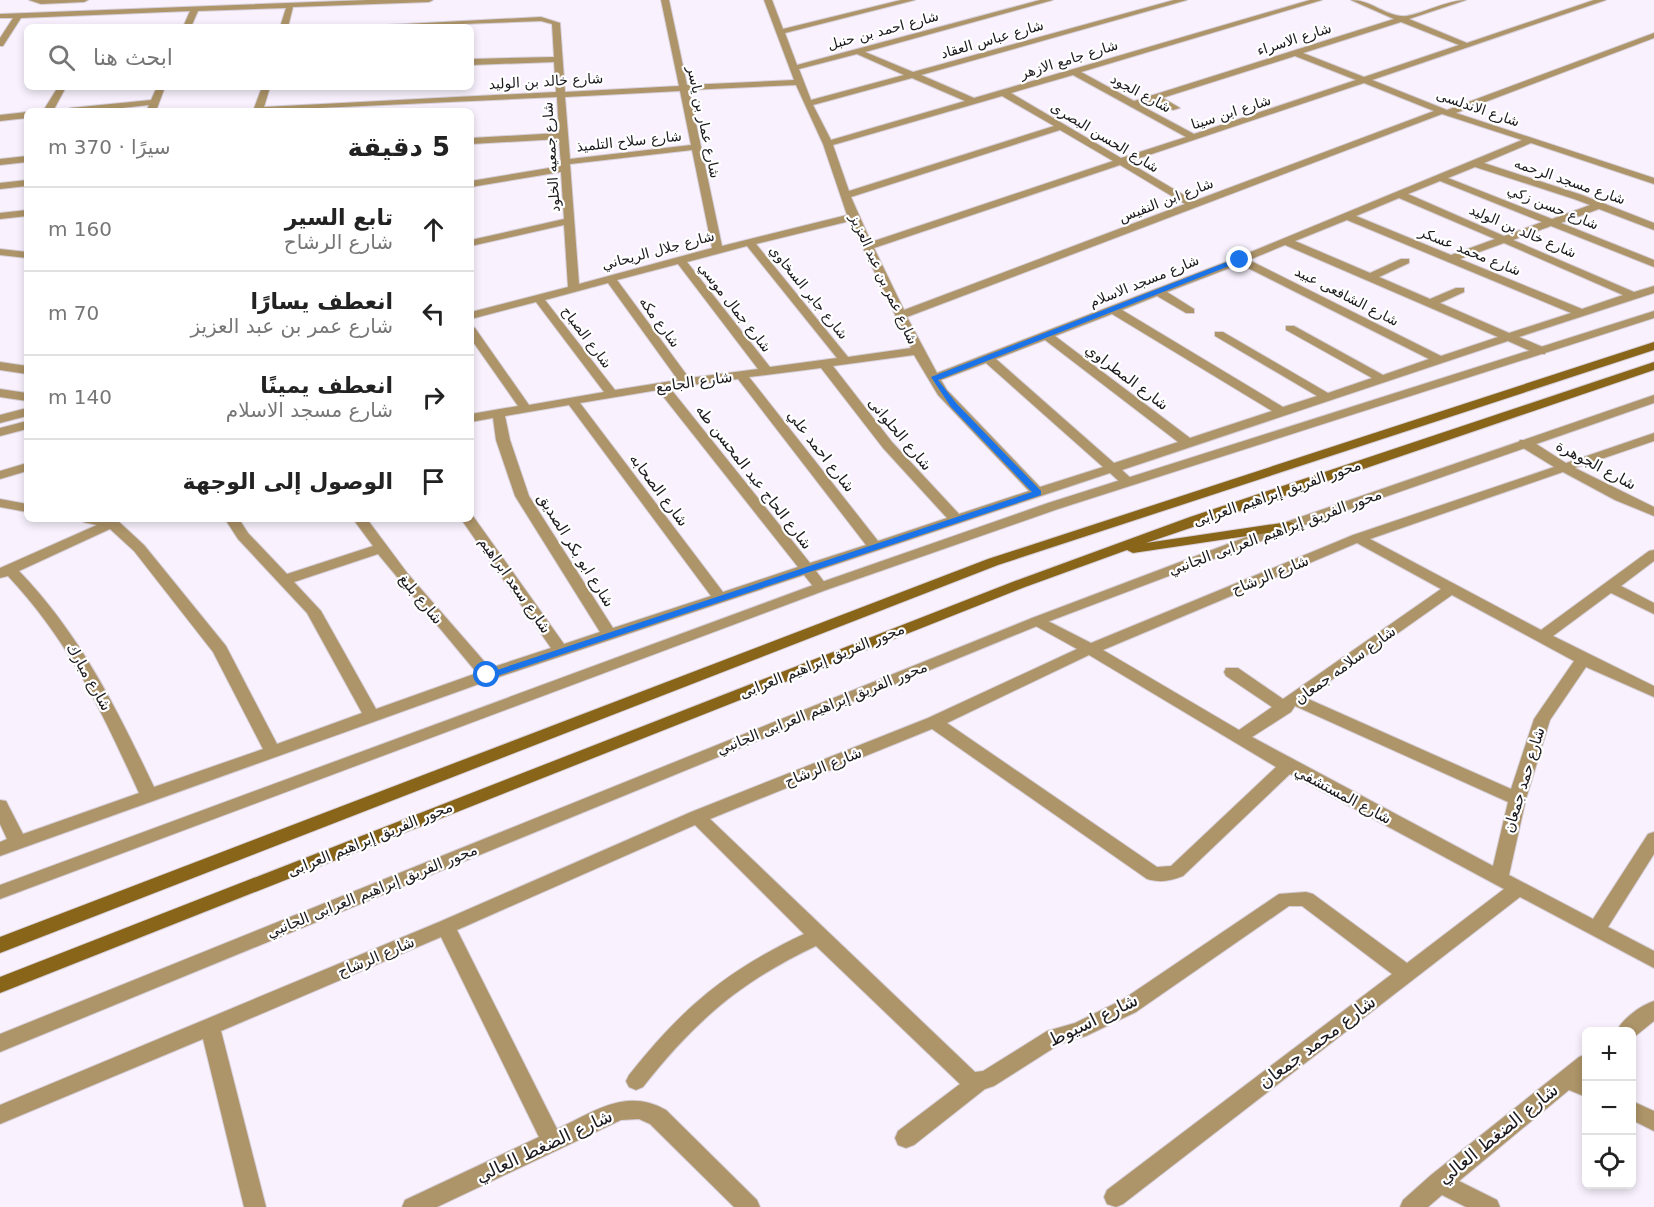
<!DOCTYPE html>
<html lang="ar">
<meta charset="utf-8">
<style>
:root{--surface:#fff;--page:#f2f2f2;--text:#222;--muted:#767676;--line:#e0e0e0}
body{margin:0;font-family:"DejaVu Sans","Noto Sans Arabic",sans-serif;background:var(--page);color:var(--text);direction:rtl}
.controls{position:absolute;right:18px;bottom:18px;display:grid;overflow:hidden;border-radius:9px;box-shadow:0 3px 9px #0003}
.controls button{width:54px;height:54px;display:grid;place-items:center;padding:0;border:0;border-bottom:2px solid var(--line);background:var(--surface);color:var(--text);font:30px sans-serif}
.stop{position:absolute;width:18px;height:18px;margin:-14px;border:4px solid #1a73e8;border-radius:50%;background:#fff}
.stop.end{background:#1a73e8;border-color:#fff;box-shadow:0 2px 6px #0008}
.list{margin:0;padding:0;list-style:none}
h2{display:flex;justify-content:space-between;align-items:center;height:78px;margin:0;padding:0 24px;font-size:26px}
h2 small{font-size:20px;font-weight:400;color:var(--muted)}
.list li{display:grid;grid-template-columns:39px 1fr auto;gap:18px;align-items:center;box-sizing:border-box;height:84px;padding:0 24px;border-top:2px solid var(--line)}
.list b{display:block;font-size:22px;white-space:nowrap}
.list p{margin:0;font-size:20px;white-space:nowrap;color:var(--muted)}
.list em{font-size:20px;font-style:normal;color:var(--muted)}
.icon{flex:none;width:33px;height:33px;fill:none;stroke:currentColor;stroke-width:2;stroke-linecap:round;stroke-linejoin:round}
.map{position:relative;flex:none;width:1654px;height:1207px;overflow:hidden;direction:ltr}
.search{position:absolute;background:var(--surface);box-shadow:0 3px 9px #0003;left:24px;top:24px;width:450px;height:66px;display:flex;align-items:center;gap:15px;box-sizing:border-box;padding:0 21px;border-radius:9px;color:var(--muted);font-size:22px}
.panel{position:absolute;background:var(--surface);box-shadow:0 3px 9px #0003;left:24px;top:108px;width:450px;height:414px;border-radius:9px;direction:rtl}
.map>svg:first-child{display:block}
.lines{fill:none;stroke-linecap:round;stroke-linejoin:round}
.service-casing{stroke:#d6cfda;stroke-width:2}
.minor-casing{stroke:#d6cfda;stroke-width:2}
.tertiary-casing{stroke:#d6cfda;stroke-width:2}
.secondary-casing{stroke:#d6cfda;stroke-width:2}
.service{fill:#ad9469;fill-rule:evenodd}
.minor{fill:#ad9469;fill-rule:evenodd}
.tertiary{fill:#ad9469;fill-rule:evenodd}
.secondary{fill:#896519;fill-rule:evenodd}
.route{fill:#1a73e8}
.labels{text-anchor:middle;stroke-width:4.5;stroke-linejoin:round;paint-order:stroke}
.far-street-label{font-size:14px;fill:#1c1a1e;stroke:#fff}
.street-label{font-size:15px;fill:#1c1a1e;stroke:#fff}
.near-street-label{font-size:18px;fill:#1c1a1e;stroke:#fff}
</style>
<div class="map">
<svg width="1654" height="1207" viewBox="0 0 1654 1207">
<rect width="100%" height="100%" fill="#f9f2fe"/>
<g class="lines">
<defs>
<path id="service" d="M1152,95H1158L1180,108L1173,110L1152,99Z"/>
<path id="minor" d="M29,0H88L84,2L41,4Z
M367,0H433L429,2L293,7L288,27H280L286,8L198,11L191,27H183L190,11L21,18L3,46H0V38L13,18H0V14Z
M661,0H669L687,85L794,80L764,0H772L783,29L901,0H915L785,33L797,65L1040,0H1053L865,52L913,72L1174,0H1187L921,75L974,98L1310,0H1322L1081,72L1134,101L1394,19L1351,0C1370,0 1383,14 1401,16C1414,18 1446,0 1466,0L1409,19L1467,43L1594,0H1606L1372,80L1447,110L1654,33V38L1456,113L1654,178V184L1531,143L1484,163L1582,195L1654,223V230L1599,209L1561,223L1654,260V267L1551,226L1513,240L1634,292L1654,286V293L1519,337L1545,348V354H1537L1508,341L1122,470L1135,482L1133,485H1123L1110,473L816,571L828,587L826,590H816L804,575L493,679L0,856V842L7,839L0,824V800L6,801L23,834L139,793C102,712 70,642 8,576L0,578V568L97,525L83,522L81,519L117,520L144,545L226,646L277,744L362,713L307,613L238,539L225,519H239L248,533L287,574L373,546L353,519H367L408,574L490,668L551,648L461,519H471V516H473L564,644L600,632L515,496L496,440L493,418L471,422V414L518,406L471,339V326L475,328L529,405L604,392L536,302L471,319V312L568,287L564,225L471,246V240L564,219L561,172L471,187V181L561,166L559,139L471,144V138L559,133L557,97L253,111L262,87H270L264,107L556,92L554,62L471,65V59L554,57L552,24L541,21L382,27L386,25L541,17L560,23L565,92L679,86ZM1401,22L1459,45L1364,77L1303,53ZM857,54L904,75L811,100L799,69ZM1295,56L1356,80L1194,134L1140,105ZM1073,75L1186,137L1121,158L1011,93ZM912,78L965,101L831,140L813,105ZM1364,83L1434,111L1194,201L1128,162ZM796,85L823,144L847,215L722,246L689,90ZM680,91L691,145L570,159L565,97ZM1002,96L1054,126L849,191L833,145ZM1442,114L1522,140L1236,258L937,373L907,317ZM1060,130L1113,161L871,242L851,197ZM692,150L712,248L579,284L570,164ZM1120,165L1185,204L904,310L874,248ZM1475,167L1574,199L1590,205L1552,219L1448,178ZM1440,181L1542,222L1504,236L1408,194ZM1399,198L1495,239L1451,255L1356,216ZM1347,220L1571,313L1509,333L1440,303L1464,292V288H1456L1430,299L1379,277L1409,263V259H1401L1370,273L1295,241ZM850,221L911,348L848,357L756,244ZM1504,243L1623,295L1582,309L1460,259ZM1285,245L1498,337L1441,356L1249,260ZM747,246L837,358L770,367L687,262ZM678,264L758,369L689,378L617,280ZM1240,264L1429,359L1383,375L1294,326H1286V330L1372,378L1328,393L1223,332H1215V336L1317,396L1283,407L1122,310L1157,296L1186,313H1194V309L1167,292ZM608,283L678,380L615,390L545,300ZM1112,314L1272,411L1190,438L1055,336ZM1045,340L1178,442L1114,463L996,359ZM914,355L938,395L1029,491L959,514L892,442L833,366ZM986,363L1103,467L1040,487L947,390L941,380ZM821,368L883,448L947,518L878,541L749,377ZM738,379L866,545L810,563L670,388ZM658,390L798,567L723,592L580,403ZM569,405L711,596L613,628L529,496L510,440L505,416ZM110,529L134,551L213,652L263,749L154,787C117,709 80,634 19,571ZM378,554L477,673L376,709L321,611L294,582Z
M58,87H66L53,111H43Z
M157,87H165L156,111H146L149,105L95,111H65L70,108L151,100Z
M27,112V118L0,121V115Z
M27,156V162L0,165V159Z
M27,180V186L0,189V183Z
M27,210V216L0,219V213Z
M0,249L27,252V258L0,255Z
M0,362L27,366V374L0,370Z
M0,389L27,393V401L0,397Z
M27,408V416L0,423V415Z
M27,421V429L0,436V428Z
M1654,433V441L1575,468L1654,507V516L1615,500L1563,472L1370,539L1541,630L1649,551L1654,550V561L1621,586L1654,603V614L1611,593L1553,636L1654,686V697L1586,667L1550,720L1526,799L1509,875L1593,919L1648,834L1654,832V854L1608,927L1654,951V968L1520,897L1123,1204L1116,1207L1107,1204L1104,1197L1107,1190L1392,974L1302,906H1289L1136,1012L1086,1036L1060,1044L994,1086L985,1089L914,1145L906,1148L898,1145L895,1138L898,1131L960,1084L816,946C740,982 695,1021 643,1087L636,1090L629,1087L626,1081L629,1075C682,1008 727,970 804,934L695,825L457,930L557,1129C594,1112 626,1087 666,1110L757,1200L760,1207H734L650,1124L639,1119L621,1120L437,1207H402L405,1200L539,1137L441,937L221,1031L266,1207H244L203,1039L0,1124V1105L439,922L691,812L928,718L1077,649L1032,624L1029,621L1032,618H1042L1091,643L1353,535L1554,467L1520,446L1518,443L1520,440H1530L1566,463ZM1357,543L1441,589L1283,699L1238,668H1226L1224,672L1226,676L1272,707L1239,730L1103,650ZM1452,595L1574,661L1534,719L1511,789L1306,698ZM1089,655L1276,767L1171,866L1157,867L947,723ZM1295,706L1508,802L1493,866L1252,737L1291,712ZM932,729L1147,879C1160,883 1170,881 1183,876L1290,774L1504,889L1407,963L1313,894L1306,892L1279,894L1122,1000L1075,1023L1047,1031L983,1071L975,1072L710,819Z
M27,463V471L0,479V471Z
M0,499L27,504V512L0,507Z
M1654,1001V1021L1633,1038L1632,1032H1616C1622,1019 1641,1005 1654,1001Z
M1586,1054V1075L1584,1077L1586,1078V1097L1569,1090L1459,1181L1497,1200L1500,1207H1466L1442,1195L1428,1207H1400L1403,1200L1431,1175L1579,1057Z
M1632,1101L1654,1111V1131L1632,1120Z"/>
<path id="tertiary" d="M1654,311V318L1058,509L826,590L0,899V885L816,584L1048,503Z
M1654,395V403L1293,529L1042,624L0,1052V1034L1032,618L1283,523Z"/>
<path id="secondary" d="M1654,342V350L998,565L0,953V937L988,559Z
M1654,362V370L1146,543L1288,522L1293,523L1295,526L1293,529L1133,553L1127,550L1025,587L0,993V977L1015,581L1190,517Z"/>
</defs>
<use href="#service" class="service-casing"/>
<use href="#minor" class="minor-casing"/>
<use href="#tertiary" class="tertiary-casing"/>
<use href="#secondary" class="secondary-casing"/>
<use href="#service" class="service"/>
<use href="#minor" class="minor"/>
<use href="#tertiary" class="tertiary"/>
<use href="#secondary" class="secondary"/>
</g>
<path class="route" d="M1240,257L1242,261L938,380L957,404L1041,491V495L491,678L482,675L1032,492L951,407L931,377Z"/>
<g class="labels">
<g class="far-street-label">
<text transform="translate(883 30) rotate(-15)" y="5">شارع احمد بن حنبل</text>
<text transform="translate(992 39) rotate(-16)" y="5">شارع عباس العقاد</text>
<text transform="translate(1294 39) rotate(-18)" y="5">شارع الاسراء</text>
<text transform="translate(1069 59) rotate(-17)" y="5">شارع جامع الازهر</text>
<text transform="translate(546 81) rotate(-3)" y="5">شارع خالد بن الوليد</text>
<text transform="translate(1141 93) rotate(28)" y="5">شارع الجود</text>
<text transform="translate(1478 108) rotate(19)" y="5">شارع الاندلسى</text>
<text transform="translate(1231 112) rotate(-18)" y="5">شارع ابن سينا</text>
<text transform="translate(704 122) rotate(78)" y="5">شارع عمار بن ياسر</text>
<text transform="translate(1105 137) rotate(31)" y="5">شارع الحسن البصرى</text>
<text transform="translate(629 141) rotate(-6)" y="5">شارع سلاح التلميذ</text>
<text transform="translate(551 157) rotate(-94)" y="5">شارع جمعيه الخلود</text>
<text transform="translate(1570 181) rotate(19)" y="5">شارع مسجد الرحمه</text>
<text transform="translate(1166 200) rotate(-21)" y="5">شارع ابن النفيس</text>
<text transform="translate(1553 207) rotate(22)" y="5">شارع حسن زكي</text>
<text transform="translate(1523 231) rotate(23)" y="5">شارع خالد بن الوليد</text>
<text transform="translate(658 250) rotate(-15)" y="5">شارع جلال الريحاني</text>
<text transform="translate(1470 251) rotate(22)" y="5">شارع محمد عسكر</text>
<text transform="translate(884 279) rotate(65)" y="5">شارع عمر بن عبد العزيز</text>
<text transform="translate(1144 281) rotate(-22)" y="5">شارع مسجد الاسلام</text>
<text transform="translate(809 292) rotate(51)" y="5">شارع جابر السخاوي</text>
<text transform="translate(1347 296) rotate(27)" y="5">شارع الشافعى عبيد</text>
<text transform="translate(735 307) rotate(52)" y="5">شارع جمال موسي</text>
<text transform="translate(660 322) rotate(54)" y="5">شارع مكه</text>
<text transform="translate(587 337) rotate(53)" y="5">شارع الصباح</text>
</g>
<g class="street-label">
<text transform="translate(1127 377) rotate(37)" y="5">شارع المطراوي</text>
<text transform="translate(694 382) rotate(-8)" y="5">شارع الجامع</text>
<text transform="translate(900 434) rotate(50)" y="5">شارع الحلوانى</text>
<text transform="translate(821 451) rotate(52)" y="5">شارع احمد علي</text>
<text transform="translate(1596 465) rotate(28)" y="5">شارع الجوهرة</text>
<text transform="translate(754 477) rotate(52)" y="5">شارع الحاج عبد المحسن طه</text>
<text transform="translate(659 490) rotate(53)" y="5">شارع الصحابه</text>
<text transform="translate(1277 493) rotate(-19)" y="5">محور الفريق إبراهيم العرابى</text>
<text transform="translate(1275 532) rotate(-20)" y="5">محور الفريق إبراهيم العرابى الجانبي</text>
<text transform="translate(576 550) rotate(58)" y="5">شارع ابو بكر الصديق</text>
<text transform="translate(1270 575) rotate(-22)" y="5">شارع الرشاح</text>
<text transform="translate(515 585) rotate(55)" y="5">شارع سعد ابراهيم</text>
<text transform="translate(421 599) rotate(51)" y="5">شارع بليغ</text>
<text transform="translate(822 661) rotate(-22)" y="5">محور الفريق إبراهيم العرابى</text>
<text transform="translate(1345 665) rotate(-36)" y="5">شارع سلامه جمعان</text>
<text transform="translate(89 677) rotate(60)" y="5">شارع مبارك</text>
<text transform="translate(822 708) rotate(-22)" y="5">محور الفريق إبراهيم العرابى الجانبي</text>
<text transform="translate(823 767) rotate(-22)" y="5">شارع الرشاح</text>
<text transform="translate(1524 780) rotate(-73)" y="5">شارع حمد جمعان</text>
<text transform="translate(1343 795) rotate(28)" y="5">شارع المستشفي</text>
<text transform="translate(370 839) rotate(-22)" y="5">محور الفريق إبراهيم العرابى</text>
<text transform="translate(372 891) rotate(-22)" y="5">محور الفريق إبراهيم العرابى الجانبي</text>
<text transform="translate(376 957) rotate(-23)" y="5">شارع الرشاح</text>
</g>
<g class="near-street-label">
<text transform="translate(1093 1020) rotate(-26)" y="6">شارع اسيوط</text>
<text transform="translate(1317 1042) rotate(-37)" y="6">شارع محمد جمعان</text>
<text transform="translate(1498 1134) rotate(-39)" y="6">شارع الضغط العالي</text>
<text transform="translate(544 1146) rotate(-25)" y="6">شارع الضغط العالي</text>
</g>
</g>
</svg>
<div class="controls">
<button>+</button>
<button>−</button>
<button><svg class="icon" aria-label="locate" viewBox="0 0 24 24"><circle cx="12" cy="12" r="6"/><path d="M12 2v4M12 18v4M2 12h4M18 12h4"/></svg></button>
</div>
<div class="stop" style="left:487px;top:675px"></div>
<div class="stop end" style="left:1240px;top:260px"></div>
<div class="search"><svg class="icon" aria-label="search" viewBox="0 0 24 24"><circle cx="10" cy="10" r="6"/><path d="M15 15l6 6"/></svg>ابحث هنا</div>
<section class="panel">
<h2>5 دقيقة<small>سيرًا · 370 m</small></h2>
<ul class="list">
<li><svg class="icon" aria-label="ahead" viewBox="0 0 24 24"><path d="M12 20V5M6 11l6-6 6 6"/></svg><div><b>تابع السير</b><p>شارع الرشاح</p></div><em>160 m</em></li>
<li><svg class="icon" aria-label="left" viewBox="0 0 24 24"><path d="M17 20v-9H6M10 6l-5 5 5 5"/></svg><div><b>انعطف يسارًا</b><p>شارع عمر بن عبد العزيز</p></div><em>70 m</em></li>
<li><svg class="icon" aria-label="right" viewBox="0 0 24 24"><path d="M7 20v-9h11M14 6l5 5-5 5"/></svg><div><b>انعطف يمينًا</b><p>شارع مسجد الاسلام</p></div><em>140 m</em></li>
<li><svg class="icon" aria-label="arrive" viewBox="0 0 24 24"><path d="M6 21V4h12l-3 4 3 4H6"/></svg><div><b>الوصول إلى الوجهة</b></div></li>
</ul>
</section>
</div>
